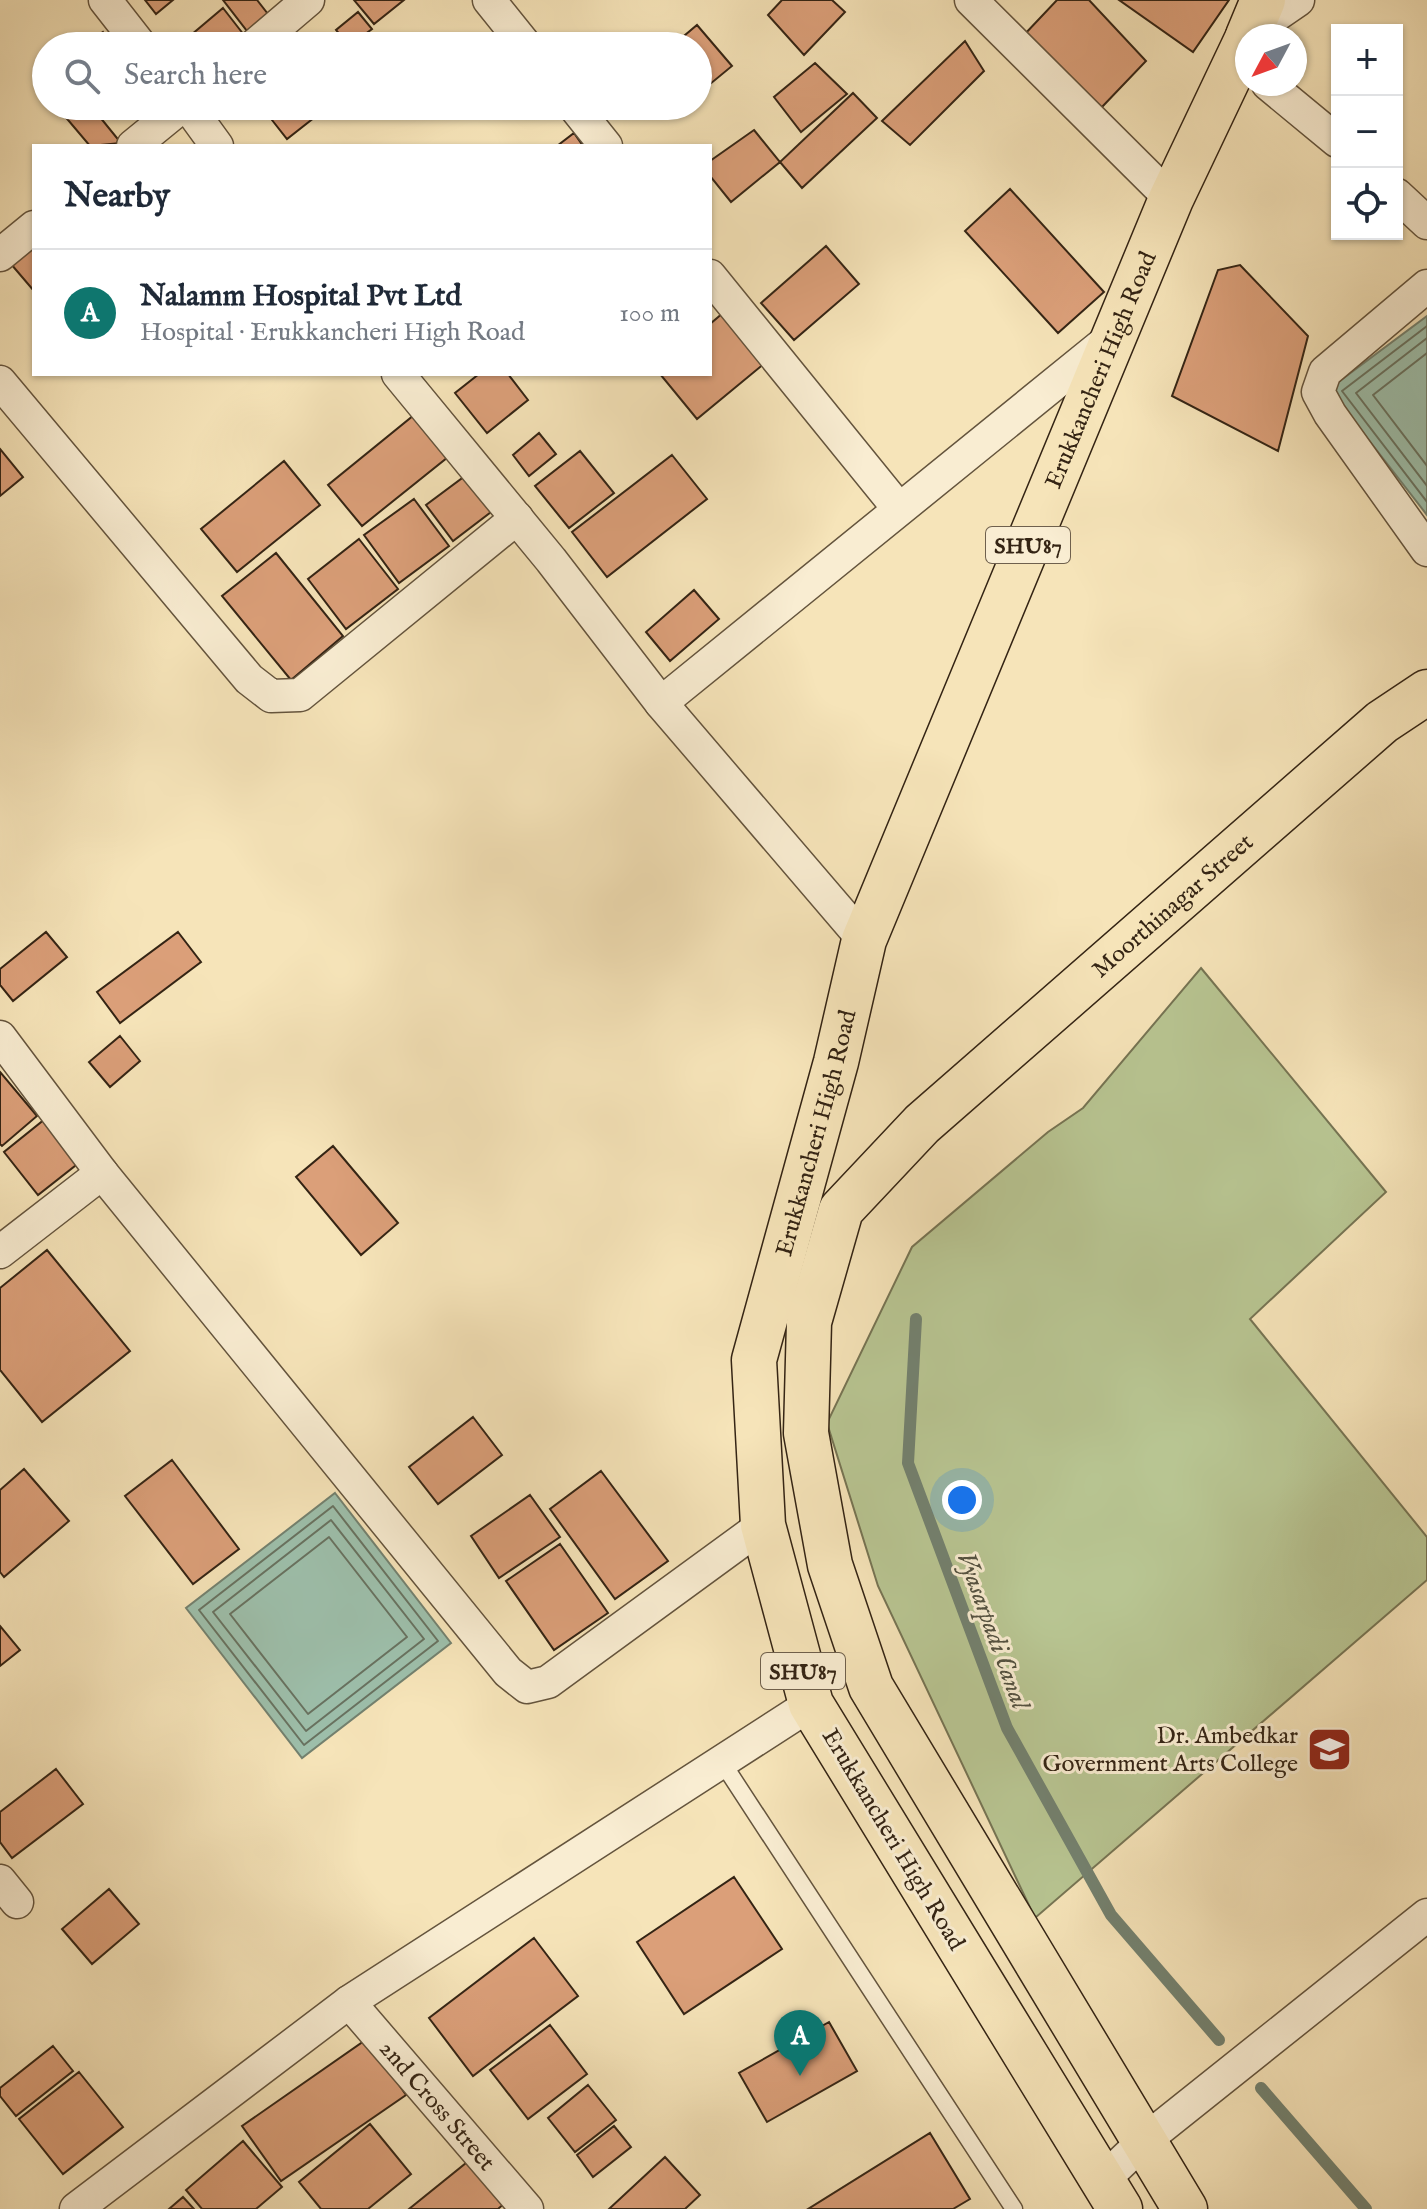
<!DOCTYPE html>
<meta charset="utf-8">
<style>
:root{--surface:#fff;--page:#f6f6f7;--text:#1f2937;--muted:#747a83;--line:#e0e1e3;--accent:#0f766e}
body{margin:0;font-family:"IM FELL English",serif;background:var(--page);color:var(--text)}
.controls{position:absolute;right:24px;top:24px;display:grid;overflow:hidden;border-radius:0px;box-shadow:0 2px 6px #0004}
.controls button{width:72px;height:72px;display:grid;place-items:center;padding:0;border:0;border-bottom:2px solid var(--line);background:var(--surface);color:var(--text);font:40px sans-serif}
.compass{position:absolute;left:1235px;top:24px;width:72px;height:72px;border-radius:50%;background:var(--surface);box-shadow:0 2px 6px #0004;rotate:229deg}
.you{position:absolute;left:962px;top:1500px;width:28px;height:28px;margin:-20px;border:6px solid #fff;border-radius:50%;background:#1a73e8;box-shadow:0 0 0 12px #1a73e833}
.badge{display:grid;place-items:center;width:52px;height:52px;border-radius:50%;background:var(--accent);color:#fff;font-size:26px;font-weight:700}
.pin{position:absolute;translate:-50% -66px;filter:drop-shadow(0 2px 4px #0008)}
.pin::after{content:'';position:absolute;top:42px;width:28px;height:24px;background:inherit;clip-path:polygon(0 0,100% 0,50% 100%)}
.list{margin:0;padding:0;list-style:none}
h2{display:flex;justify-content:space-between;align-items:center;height:104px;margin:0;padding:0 32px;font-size:34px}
h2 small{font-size:26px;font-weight:400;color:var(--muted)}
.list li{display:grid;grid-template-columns:52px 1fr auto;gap:24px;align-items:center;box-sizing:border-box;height:128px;padding:0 32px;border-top:2px solid var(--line)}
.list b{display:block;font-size:30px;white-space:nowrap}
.list p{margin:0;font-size:26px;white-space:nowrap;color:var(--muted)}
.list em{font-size:26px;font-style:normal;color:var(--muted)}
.icon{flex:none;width:44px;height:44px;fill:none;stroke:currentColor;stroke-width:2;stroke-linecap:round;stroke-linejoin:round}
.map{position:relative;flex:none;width:1427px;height:2209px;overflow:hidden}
.search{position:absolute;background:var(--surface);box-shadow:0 2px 6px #0004;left:32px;top:32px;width:680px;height:88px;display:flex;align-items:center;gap:20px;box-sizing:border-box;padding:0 28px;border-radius:44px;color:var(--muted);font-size:30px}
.panel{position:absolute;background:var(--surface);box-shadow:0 2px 6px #0004;left:32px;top:144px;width:680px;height:232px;border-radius:0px}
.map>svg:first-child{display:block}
.green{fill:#b8c592;stroke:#767453;stroke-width:2}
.water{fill:#9dbfab;stroke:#73816f;stroke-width:2}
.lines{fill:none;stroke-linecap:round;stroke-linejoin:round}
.shore{stroke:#687260;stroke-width:2}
.stream{stroke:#73816f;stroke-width:12}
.building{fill:#db9f79;stroke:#342414;stroke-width:2}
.lane-casing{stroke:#64543d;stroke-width:19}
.street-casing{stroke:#64543d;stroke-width:35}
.primary-casing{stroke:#342414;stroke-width:47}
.lane{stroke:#f9edd2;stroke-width:16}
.street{stroke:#f9edd2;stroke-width:32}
.primary{stroke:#f6e4b9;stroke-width:44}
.labels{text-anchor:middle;stroke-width:6;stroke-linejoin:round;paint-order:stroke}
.shield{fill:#f9edd2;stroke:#6f604d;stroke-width:2}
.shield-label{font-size:22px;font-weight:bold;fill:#342414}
.street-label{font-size:24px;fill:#342414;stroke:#f9edd2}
.poi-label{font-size:24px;fill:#342414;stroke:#f9edd2;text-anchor:end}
.water-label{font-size:26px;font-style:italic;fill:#545241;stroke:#f9edd2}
</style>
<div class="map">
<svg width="1427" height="2209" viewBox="0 0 1427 2209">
<rect width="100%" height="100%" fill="#f6e4b9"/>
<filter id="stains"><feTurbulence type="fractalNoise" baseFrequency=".0025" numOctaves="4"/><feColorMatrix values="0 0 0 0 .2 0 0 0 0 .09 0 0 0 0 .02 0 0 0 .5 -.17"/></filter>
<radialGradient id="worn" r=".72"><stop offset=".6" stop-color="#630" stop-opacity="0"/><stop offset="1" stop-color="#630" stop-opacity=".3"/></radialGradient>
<path class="green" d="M1201,968L1386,1192L1250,1319L1427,1537V1580L1035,1918L878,1586L827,1423L912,1247L1048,1132L1083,1108Z"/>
<path class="water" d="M1427,316V515L1329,389Z
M335,1493L451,1643L302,1758L186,1608Z"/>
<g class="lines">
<path class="shore" d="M1427,326L1342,391L1427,502
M1427,338L1356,393L1427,486
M1427,353L1373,395L1427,466
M333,1506L438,1641L304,1745L199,1610Z
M331,1520L424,1639L306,1731L213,1612Z
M329,1537L407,1637L308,1714L230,1614Z"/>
<path class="stream" d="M916,1319L908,1463L1007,1728L1111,1915L1219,2040
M1261,2088L1366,2209"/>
</g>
<path class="building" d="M145,0H173L156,14Z
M223,0H257L275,23L254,40Z
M354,0H404L374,24Z
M782,0H832L845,12L804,55L768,15Z
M1057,0H1089L1146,61L1101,108L1023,36Z
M1119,0H1229L1193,52Z
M223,8L244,35L231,46H178Z
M358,12L372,29L349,46L336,30Z
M697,25L732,66L698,94V46H672Z
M103,32L113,46H83Z
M965,41L984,71L910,145L882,121Z
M815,63L847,94L801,132L774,97Z
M853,93L877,118L802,188L780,162Z
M72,106H91L121,143L90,146L63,114Z
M227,106H247L235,116Z
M290,106H329L287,139L272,120Z
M754,130L780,162L731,202L710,176V161Z
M574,133L583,146H557Z
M1010,189L1104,292L1058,333L965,231Z
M34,243V291L11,264Z
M826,246L859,284L794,340L761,303Z
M1240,265L1308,336L1278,451L1172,396L1218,270Z
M723,313L765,363L697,419L660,374H710V324Z
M479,374H508L528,400L487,433L455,393Z
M419,411L453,453L362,526L328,485Z
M539,433L556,454L529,476L513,455Z
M0,449L23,477L0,496Z
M580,451L614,493L569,528L535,486Z
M672,455L707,499L607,577L572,532Z
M284,461L320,505L237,572L201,529Z
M465,476L491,512L453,541L426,505Z
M414,499L449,546L399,583L364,535Z
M359,539L398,589L346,629L308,579Z
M276,553L343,636L291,680L222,596Z
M694,590L719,619L670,661L646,632Z
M46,932L67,957L13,1001L0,985V969Z
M178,932L201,962L120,1023L97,992Z
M120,1036L140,1061L110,1087L89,1062Z
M0,1072L37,1116L2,1146L0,1144Z
M50,1115L85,1158L38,1195L4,1152Z
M333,1146L398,1223L361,1255L296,1177Z
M47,1250L130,1351L42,1422L0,1370V1288Z
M473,1417L502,1455L438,1504L409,1467Z
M172,1460L239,1549L193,1584L125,1496Z
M24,1469L69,1521L4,1577L0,1572V1490Z
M601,1471L668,1561L615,1599L550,1509Z
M530,1495L560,1537L499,1578L471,1536Z
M560,1544L608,1613L554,1650L506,1581Z
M0,1626L20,1650L0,1666Z
M56,1769L83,1804L12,1858L0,1842V1812Z
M734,1877L782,1949L684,2014L637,1942Z
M109,1889L139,1924L92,1964L62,1929Z
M534,1938L578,1996L473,2076L429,2018Z
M829,2022L857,2071L767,2122L739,2073Z
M550,2025L587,2074L528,2119L490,2070Z
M367,2039L406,2095L281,2181L242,2126Z
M53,2046L73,2071L16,2116L0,2096V2088Z
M79,2072L123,2127L63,2174L19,2119Z
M588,2085L616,2120L575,2152L548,2118Z
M370,2124L411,2174L368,2209H321L299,2182Z
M614,2126L631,2147L593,2177L577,2155Z
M930,2133L970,2199L953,2209H808Z
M243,2141L282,2187L256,2209H202L186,2190Z
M665,2157L700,2195L685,2209H609Z
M471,2159L506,2202L498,2209H409Z
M183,2197L194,2209H169Z"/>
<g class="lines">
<defs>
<path id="lane" d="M722,1762L1014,2209"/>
<g id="street">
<path d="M105,0L141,46"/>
<path d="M489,0L526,46"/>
<path d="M971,0L1171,199"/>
<path d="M1250,33L1298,0"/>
<path d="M254,46L308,0"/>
<path d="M1268,84L1337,141"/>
<path d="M188,106L217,146"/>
<path d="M574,106L606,146"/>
<path d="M133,146L182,106"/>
<path d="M1397,195L1427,223"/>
<path d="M0,255L34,227"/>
<path d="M710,276L899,509"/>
<path d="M1427,286L1325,372L1318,392L1330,414L1427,550"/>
<path d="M398,374L551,560L661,703L864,940"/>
<path d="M0,382L249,679L271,696L300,695L517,518"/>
<path d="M661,703L1112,337"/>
<path d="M0,1037L102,1173L508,1672L527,1687L548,1682L763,1525"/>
<path d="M0,1252L102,1173"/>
<path d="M0,1881L17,1902"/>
<path id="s1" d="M349,2002L527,2209"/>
<path d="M1103,2180L1144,2141L1427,1915"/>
<path d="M76,2209L349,2002L811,1704"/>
</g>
<g id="primary">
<path d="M1248,36L1263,0"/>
<path id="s2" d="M1120,2209L811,1704L763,1525L754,1360L836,1062L864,940L1171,199L1247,39"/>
<path id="s3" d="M1185,2209L871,1687L830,1565L806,1433L809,1322L841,1210L922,1124L1382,722L1427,692"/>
</g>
</defs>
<use href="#lane" class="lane-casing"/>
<use href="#street" class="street-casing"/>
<use href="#primary" class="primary-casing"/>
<use href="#lane" class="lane"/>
<use href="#street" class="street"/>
<use href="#primary" class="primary"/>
</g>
<defs>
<symbol id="university-square" viewBox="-11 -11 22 22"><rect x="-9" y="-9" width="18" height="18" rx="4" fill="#8f2418" stroke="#f9edd2"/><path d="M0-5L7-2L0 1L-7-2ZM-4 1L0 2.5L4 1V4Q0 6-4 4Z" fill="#fff"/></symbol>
</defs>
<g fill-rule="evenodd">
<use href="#university-square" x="1304" y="1724" width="51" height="51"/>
</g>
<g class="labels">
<g class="shield">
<rect x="986" y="527" width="84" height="36" rx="6"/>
<rect x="761" y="1653" width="84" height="36" rx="6"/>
</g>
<g class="shield-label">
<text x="1028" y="553">SHU87</text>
<text x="803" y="1679">SHU87</text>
</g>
<g class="street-label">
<text dy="8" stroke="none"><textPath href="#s2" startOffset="1994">Erukkancheri High Road</textPath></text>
<text dy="8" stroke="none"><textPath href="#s3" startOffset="1550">Moorthinagar Street</textPath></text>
<text dy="8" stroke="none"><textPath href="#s2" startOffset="1178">Erukkancheri High Road</textPath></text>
<text transform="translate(894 1839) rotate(59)" y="8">Erukkancheri High Road</text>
<text dy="8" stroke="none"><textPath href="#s1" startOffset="136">2nd Cross Street</textPath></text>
</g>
<g class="poi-label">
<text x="1298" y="1743">Dr. Ambedkar<tspan x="1298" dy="28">Government Arts College</tspan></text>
</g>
<g class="water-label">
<text transform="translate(994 1630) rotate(70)" y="9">Vyasarpadi Canal</text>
</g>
</g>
<rect width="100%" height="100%" filter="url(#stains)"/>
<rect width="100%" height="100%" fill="url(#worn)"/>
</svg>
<div class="controls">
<button>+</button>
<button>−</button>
<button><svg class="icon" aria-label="locate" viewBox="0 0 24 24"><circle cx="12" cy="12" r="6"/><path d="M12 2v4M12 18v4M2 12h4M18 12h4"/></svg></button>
</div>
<svg class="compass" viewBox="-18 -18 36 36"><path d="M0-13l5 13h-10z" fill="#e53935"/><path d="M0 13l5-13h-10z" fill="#747a83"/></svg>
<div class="you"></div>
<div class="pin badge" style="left:800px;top:2076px">A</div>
<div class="search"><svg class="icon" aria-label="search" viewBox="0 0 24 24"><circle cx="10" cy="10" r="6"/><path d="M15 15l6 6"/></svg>Search here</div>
<section class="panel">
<h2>Nearby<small></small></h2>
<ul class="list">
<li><span class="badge">A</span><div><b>Nalamm Hospital Pvt Ltd</b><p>Hospital · Erukkancheri High Road</p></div><em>100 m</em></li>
</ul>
</section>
</div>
